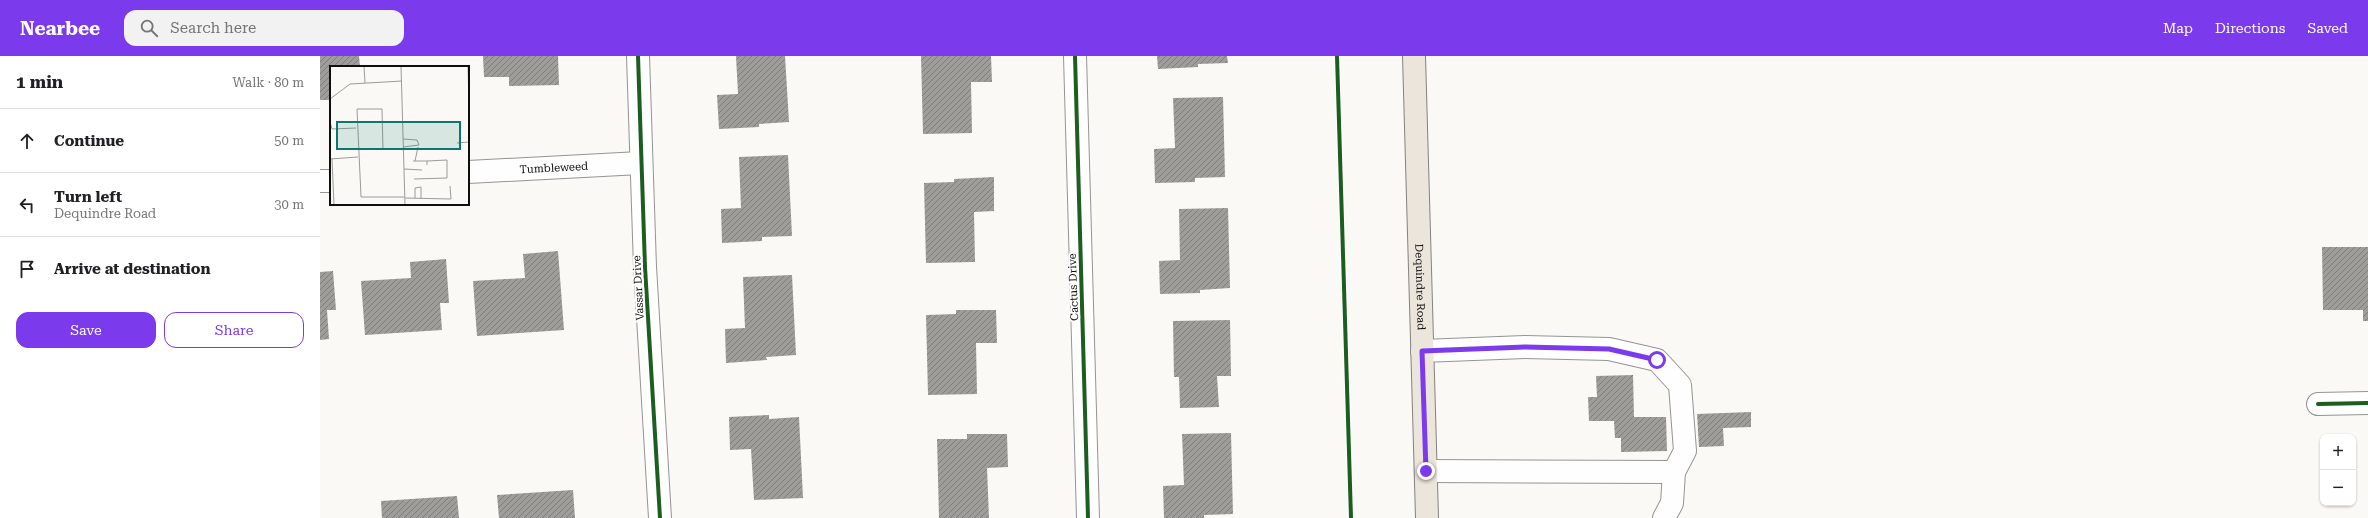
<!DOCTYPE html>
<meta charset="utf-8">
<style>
:root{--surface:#fff;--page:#f2f2f2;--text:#202124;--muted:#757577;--line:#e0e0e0;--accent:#7c3aed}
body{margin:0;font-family:"Roboto Serif",serif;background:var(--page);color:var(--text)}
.controls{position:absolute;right:12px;bottom:12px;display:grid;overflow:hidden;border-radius:8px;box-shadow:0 1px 3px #0004}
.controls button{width:36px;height:36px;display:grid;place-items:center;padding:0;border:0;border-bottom:1px solid var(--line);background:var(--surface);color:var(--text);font:20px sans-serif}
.stop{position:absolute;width:12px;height:12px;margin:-9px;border:3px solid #7c3aed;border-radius:50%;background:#fff}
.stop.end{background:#7c3aed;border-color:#fff;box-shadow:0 1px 4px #0008}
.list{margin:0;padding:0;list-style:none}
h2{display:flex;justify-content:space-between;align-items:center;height:52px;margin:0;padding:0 16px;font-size:17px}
h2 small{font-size:13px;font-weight:400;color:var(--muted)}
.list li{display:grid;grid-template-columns:26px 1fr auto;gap:12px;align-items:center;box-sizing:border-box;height:64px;padding:0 16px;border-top:1px solid var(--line)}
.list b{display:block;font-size:15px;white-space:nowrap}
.list p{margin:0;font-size:13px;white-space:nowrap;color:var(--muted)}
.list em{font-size:13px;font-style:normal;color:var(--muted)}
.actions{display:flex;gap:8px;padding:12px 16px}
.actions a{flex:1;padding:9px 0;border:1px solid var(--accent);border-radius:12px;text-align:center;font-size:14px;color:var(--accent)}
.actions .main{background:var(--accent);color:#fff}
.icon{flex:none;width:22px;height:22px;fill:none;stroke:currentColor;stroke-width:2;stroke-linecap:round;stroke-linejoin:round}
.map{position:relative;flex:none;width:2048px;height:462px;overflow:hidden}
header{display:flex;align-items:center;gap:24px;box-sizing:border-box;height:56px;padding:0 20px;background:var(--accent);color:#fff}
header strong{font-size:19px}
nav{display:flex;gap:22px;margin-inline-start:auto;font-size:14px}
.search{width:280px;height:36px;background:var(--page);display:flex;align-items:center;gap:10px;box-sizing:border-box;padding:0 14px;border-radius:12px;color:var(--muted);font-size:15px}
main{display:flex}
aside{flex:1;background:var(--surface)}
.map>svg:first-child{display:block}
.building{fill:url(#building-hatch)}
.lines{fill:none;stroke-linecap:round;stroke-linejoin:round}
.minor-casing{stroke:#959493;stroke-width:24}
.major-casing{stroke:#838280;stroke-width:24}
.minor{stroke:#fefefe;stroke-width:22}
.major{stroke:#ebe5dc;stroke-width:22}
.cycleway-casing{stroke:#fff;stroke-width:6}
.cycleway{stroke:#1b5e20;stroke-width:4}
.route{stroke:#7c3aed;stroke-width:5}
.labels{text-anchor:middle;stroke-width:4;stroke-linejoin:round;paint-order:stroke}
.street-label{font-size:11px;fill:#0f0f0f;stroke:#fff}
.inset-road{fill:none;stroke:#9d9b99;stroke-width:1}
.view{fill:#0f766e;fill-opacity:0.15;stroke:#0f766e;stroke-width:2}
.inset-edge{fill:none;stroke:#0f0f0f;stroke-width:2}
</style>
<header>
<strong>Nearbee</strong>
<div class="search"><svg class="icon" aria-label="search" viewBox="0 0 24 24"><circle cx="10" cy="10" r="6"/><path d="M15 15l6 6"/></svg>Search here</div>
<nav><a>Map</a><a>Directions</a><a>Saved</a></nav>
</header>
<main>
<aside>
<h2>1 min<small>Walk · 80 m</small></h2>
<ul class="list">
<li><svg class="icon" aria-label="ahead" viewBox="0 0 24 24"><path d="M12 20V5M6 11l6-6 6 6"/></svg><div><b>Continue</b></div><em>50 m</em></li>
<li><svg class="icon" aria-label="left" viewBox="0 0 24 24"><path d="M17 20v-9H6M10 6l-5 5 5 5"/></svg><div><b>Turn left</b><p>Dequindre Road</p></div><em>30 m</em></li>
<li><svg class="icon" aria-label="arrive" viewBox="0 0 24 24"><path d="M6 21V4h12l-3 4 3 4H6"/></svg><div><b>Arrive at destination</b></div></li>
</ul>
<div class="actions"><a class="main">Save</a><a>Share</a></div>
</aside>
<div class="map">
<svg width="2048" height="462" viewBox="0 0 2048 462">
<defs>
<pattern id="building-hatch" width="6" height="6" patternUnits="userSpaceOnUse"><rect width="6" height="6" fill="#9f9d9a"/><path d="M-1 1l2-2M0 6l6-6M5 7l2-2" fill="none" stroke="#807e7c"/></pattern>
</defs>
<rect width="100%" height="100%" fill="#fbf9f5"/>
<path class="building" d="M0,0H39L40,11H11V44H0Z
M163,0H238L239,29L189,30V21H164Z
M416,0H465L469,66L439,68V71L399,73L397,39L418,38Z
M601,0H671L672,26H651L652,77L603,78Z
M837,0H907L908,7L878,8V11L838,13Z
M903,41L905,121L875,122V126L835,127L834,93L855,92L853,42Z
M468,99L472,180L442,181V185L402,187L401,153L421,152L419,101Z
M674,121V155L654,156L655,206L606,207L604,127L634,126V123Z
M908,152L910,232L880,234V237L840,238L839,205L860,204L859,153Z
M2002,191H2048V265H2043V254H2003Z
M238,195L244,274L157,280L153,225L205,222L203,198Z
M126,203L129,247H120L122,274L45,279L41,225L91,222L90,206Z
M13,215L16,254H7L9,283L0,284V216Z
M472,219L476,299L446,301L447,304L406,307L405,273L425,272L423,221Z
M636,254H676L677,287H656L657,338L608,339L606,259L636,258Z
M910,264L911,320H897L899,351L860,352L859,321H854L853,265Z
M1313,319L1314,361H1346L1347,395L1301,396V382H1295L1294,365H1269L1268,341H1277L1276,320Z
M1431,356V371L1403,372L1404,390L1379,391L1377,358Z
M449,359V363L479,361L483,442L434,444L431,393L410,394L409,361Z
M911,377L913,458L884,459V462H844L843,430L864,429L862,378Z
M647,378H687L688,411L667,412L669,462H619L617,383H647Z
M253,434L255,462H179L177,439Z
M137,440L139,462H62L61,445Z"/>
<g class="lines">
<defs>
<g id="minor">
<path d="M318,0L325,211L340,462"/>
<path d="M755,0L768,462"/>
<path id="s1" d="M148,116L320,107"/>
<path d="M0,125H11"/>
<path d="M1102,295L1205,291L1289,293L1337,304L1360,329L1365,395L1354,416L1106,415"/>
<path d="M1998,348L2048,347"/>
<path d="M1344,462L1352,447L1354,416"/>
</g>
<g id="major">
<path id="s2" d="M1094,0L1107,462"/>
</g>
</defs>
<use href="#minor" class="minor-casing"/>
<use href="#major" class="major-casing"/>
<use href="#minor" class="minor"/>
<use href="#major" class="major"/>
<defs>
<path id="cycleway" d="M318,0L325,211L340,462
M755,0L768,462
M1017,0L1031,462
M1998,348L2048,347"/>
</defs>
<use href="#cycleway" class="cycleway-casing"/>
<use href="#cycleway" class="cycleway"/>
</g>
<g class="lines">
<path class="route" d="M1106,415L1102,295L1205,291L1289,293L1337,304"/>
</g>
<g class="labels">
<g class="street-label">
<text dy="4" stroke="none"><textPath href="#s1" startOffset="86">Tumbleweed</textPath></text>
<text transform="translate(753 231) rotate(-92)" y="4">Cactus Drive</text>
<text dy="4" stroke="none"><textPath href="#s2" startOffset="231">Dequindre Road</textPath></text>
<text transform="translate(318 232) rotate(-93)" y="4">Vassar Drive</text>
</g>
</g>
<g transform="translate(10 10)">
<rect width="139" height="139" fill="#fbf9f5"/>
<path class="inset-road" d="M34,0L35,17M71,0L75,139M138,0L139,42M0,33L20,18L72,15M0,56L2,63L26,62M73,73L87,74L89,79L73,81M127,77L139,76M53,84L52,43H27L31,131H74M0,93L28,91M2,93L4,139M83,95H97V99M85,95L88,81M74,103L92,104M84,113L117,112V94L97,95M75,132L121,133L120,120M85,132V122L91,121V133M91,139H127"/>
<path class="view" d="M7,56H130V83H7Z"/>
<rect width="139" height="139" class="inset-edge"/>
</g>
</svg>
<div class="controls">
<button>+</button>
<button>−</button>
</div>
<div class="stop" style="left:1337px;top:304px"></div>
<div class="stop end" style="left:1106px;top:415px"></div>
</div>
</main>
